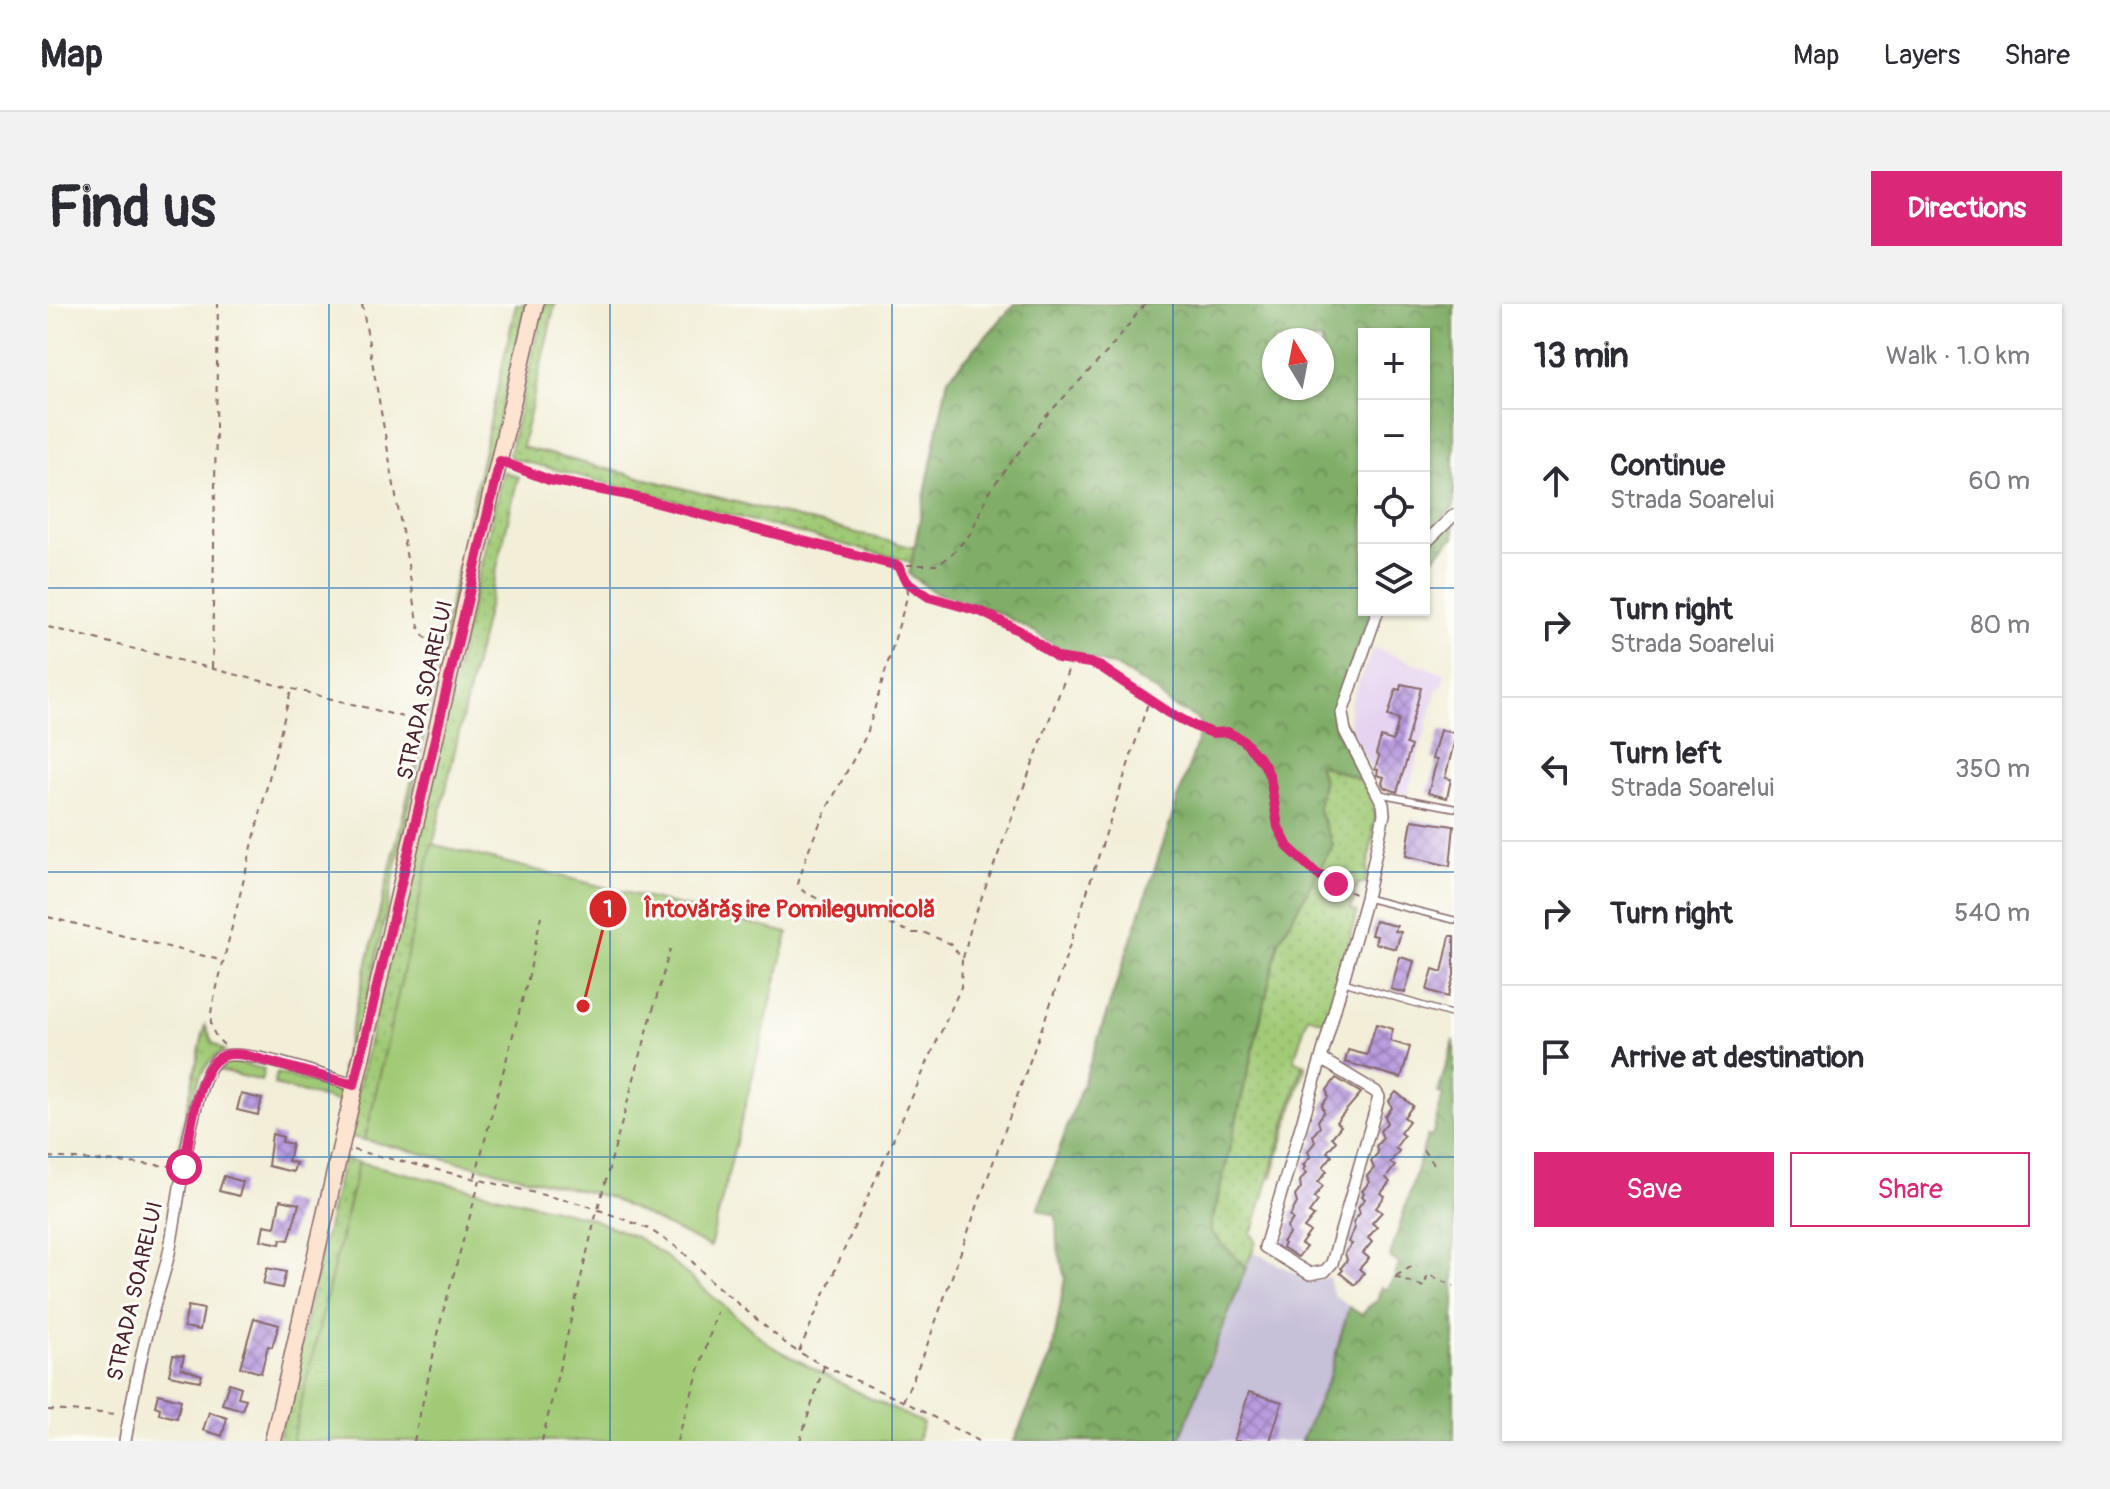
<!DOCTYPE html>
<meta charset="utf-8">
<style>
:root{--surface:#fff;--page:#f2f2f3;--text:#2b2b33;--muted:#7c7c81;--line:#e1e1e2;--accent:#db2777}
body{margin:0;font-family:Pangolin,sans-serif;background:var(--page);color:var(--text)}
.controls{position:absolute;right:24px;top:24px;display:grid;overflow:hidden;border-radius:0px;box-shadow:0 2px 6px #0004}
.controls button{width:72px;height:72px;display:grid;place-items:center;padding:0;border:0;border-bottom:2px solid var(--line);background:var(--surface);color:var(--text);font:40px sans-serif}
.compass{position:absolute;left:1214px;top:24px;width:72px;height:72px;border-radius:50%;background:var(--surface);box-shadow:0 2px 6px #0004;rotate:350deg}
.stop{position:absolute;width:24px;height:24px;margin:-18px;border:6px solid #db2777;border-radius:50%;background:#fff}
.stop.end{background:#db2777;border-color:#fff;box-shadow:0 2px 8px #0008}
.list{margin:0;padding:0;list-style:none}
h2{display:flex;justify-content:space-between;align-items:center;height:104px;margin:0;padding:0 32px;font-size:34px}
h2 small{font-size:26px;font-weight:400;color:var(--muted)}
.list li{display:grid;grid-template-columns:52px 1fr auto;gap:24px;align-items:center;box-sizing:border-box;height:144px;padding:0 32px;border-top:2px solid var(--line)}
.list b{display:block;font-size:30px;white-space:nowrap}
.list p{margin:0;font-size:26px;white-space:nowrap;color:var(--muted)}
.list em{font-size:26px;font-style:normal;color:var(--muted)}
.actions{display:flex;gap:16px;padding:24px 32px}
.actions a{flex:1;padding:18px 0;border:2px solid var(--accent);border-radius:0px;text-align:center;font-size:28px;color:var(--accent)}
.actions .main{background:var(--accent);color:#fff}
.icon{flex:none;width:44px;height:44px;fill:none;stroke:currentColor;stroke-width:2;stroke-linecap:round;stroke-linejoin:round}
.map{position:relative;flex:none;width:1406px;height:1137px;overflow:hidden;border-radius:0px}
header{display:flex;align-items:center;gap:48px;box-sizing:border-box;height:112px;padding:0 40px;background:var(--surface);border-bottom:2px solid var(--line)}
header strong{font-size:38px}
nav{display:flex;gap:44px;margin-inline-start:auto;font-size:28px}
.intro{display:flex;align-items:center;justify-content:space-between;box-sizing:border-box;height:192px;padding:0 48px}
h1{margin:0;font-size:56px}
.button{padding:20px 36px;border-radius:0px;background:var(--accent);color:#fff;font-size:28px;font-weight:700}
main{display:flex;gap:48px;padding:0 48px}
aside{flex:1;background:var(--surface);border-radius:0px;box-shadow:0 2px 6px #0004}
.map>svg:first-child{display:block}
.built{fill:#e5d3f1}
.industrial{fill:#c7c0d9}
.grass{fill:url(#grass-dots);stroke:#757450;stroke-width:2}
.forest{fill:url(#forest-crowns);stroke:#656649;stroke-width:2;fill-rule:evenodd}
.garden{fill:#a0ca76;stroke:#757450;stroke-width:2}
.building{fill:url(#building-cross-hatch)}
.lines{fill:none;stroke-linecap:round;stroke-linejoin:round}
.lane-casing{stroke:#856768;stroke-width:8}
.street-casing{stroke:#856768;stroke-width:14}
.secondary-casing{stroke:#856768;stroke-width:19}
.path{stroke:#856768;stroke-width:2;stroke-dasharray:6 6;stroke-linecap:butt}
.lane{stroke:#fff;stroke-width:5}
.street{stroke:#fff;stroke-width:11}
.secondary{stroke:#fde4d1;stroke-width:16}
.route{stroke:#db2777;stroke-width:10}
.grid{fill:none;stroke:#1f6fb2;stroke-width:2;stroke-opacity:0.55}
.labels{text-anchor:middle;stroke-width:6;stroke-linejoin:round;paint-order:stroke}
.street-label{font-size:22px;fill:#4a1f2b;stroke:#fdfcf7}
.leader{fill:none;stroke:#d62828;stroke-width:3}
.callout-dot{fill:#d62828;stroke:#fdfcf7;stroke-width:3}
.mark-label{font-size:24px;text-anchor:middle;font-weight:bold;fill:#fff}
.callout-label{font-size:24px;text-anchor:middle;font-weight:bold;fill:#d62828;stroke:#fdfcf7;stroke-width:6;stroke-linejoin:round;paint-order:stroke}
</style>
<header>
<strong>Map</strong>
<nav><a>Map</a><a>Layers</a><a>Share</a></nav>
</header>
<div class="intro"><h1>Find us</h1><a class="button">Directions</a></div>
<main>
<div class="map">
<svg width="1406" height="1137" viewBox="0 0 1406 1137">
<defs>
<pattern id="grass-dots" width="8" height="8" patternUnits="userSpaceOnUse" patternTransform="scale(2)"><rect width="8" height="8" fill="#a0ca76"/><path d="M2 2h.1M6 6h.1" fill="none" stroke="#8bad66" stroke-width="1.8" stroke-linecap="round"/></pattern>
<pattern id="forest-crowns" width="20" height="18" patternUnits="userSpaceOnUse" patternTransform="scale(2)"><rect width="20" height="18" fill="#80ae67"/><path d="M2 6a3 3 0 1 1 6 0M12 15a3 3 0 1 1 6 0" fill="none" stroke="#6b8d55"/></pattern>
<pattern id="building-cross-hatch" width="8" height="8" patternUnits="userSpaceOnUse" patternTransform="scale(2)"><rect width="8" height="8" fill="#ba9ce0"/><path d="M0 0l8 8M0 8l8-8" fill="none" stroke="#997fb6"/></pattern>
</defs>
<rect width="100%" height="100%" fill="#fdfcf7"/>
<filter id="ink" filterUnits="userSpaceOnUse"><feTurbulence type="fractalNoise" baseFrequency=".0125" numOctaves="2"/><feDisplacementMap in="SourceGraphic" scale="16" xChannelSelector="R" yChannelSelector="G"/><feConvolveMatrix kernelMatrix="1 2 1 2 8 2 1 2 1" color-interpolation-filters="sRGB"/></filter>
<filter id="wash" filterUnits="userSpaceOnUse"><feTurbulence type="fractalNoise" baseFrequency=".006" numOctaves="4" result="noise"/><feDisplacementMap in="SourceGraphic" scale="32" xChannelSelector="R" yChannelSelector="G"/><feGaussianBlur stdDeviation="1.8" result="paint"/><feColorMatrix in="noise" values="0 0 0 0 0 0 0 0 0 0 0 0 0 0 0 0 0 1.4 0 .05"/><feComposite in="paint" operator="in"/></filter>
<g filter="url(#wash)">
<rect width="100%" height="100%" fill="#f2eed8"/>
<path class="built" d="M1325,344L1397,370L1393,384H1389L1359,492L1333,482L1304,429L1301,413L1302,400Z"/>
<path class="industrial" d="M1205,947L1263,978L1281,973L1285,990L1301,1003L1281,1073L1253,1137H1131Z"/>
<path class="grass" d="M468,0H478L398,344L393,341Z
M496,0H507L474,143L867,244L863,258L463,154L461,150Z
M455,167L470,173L317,836L299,832Z
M389,353L394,357L382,409L377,411Z
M376,425L377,431L303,768L293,766Z
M1270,459L1316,477L1328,513L1317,579L1309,580L1303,606L1309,608L1278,718L1260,712L1246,756L1255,760L1206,924L1202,928L1208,937L1198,964L1162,927L1231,637L1285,541L1270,505L1275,477Z
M157,721L164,738L177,747C143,760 140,821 133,853H128Z
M295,855L311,858L244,1137H230Z"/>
<path class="forest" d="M967,0H1406V203L1376,231V30H1316V306H1323L1293,391L1286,402L1287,423L1316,477L1270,460L1275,477L1270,505L1285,541L1231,637L1162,927L1198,964L1131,1137H966L1004,1049L1017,974L1009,940L1008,912L990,905L1042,759L1152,429V416L1122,401L1109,388L1067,362L1031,352H1020L987,328L949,308L886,288L861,270L900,74ZM1274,36V84H1226V36Z
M1406,218V233L1376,263V246Z
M1406,735V1137H1253L1281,1073L1301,1003L1314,1011L1321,1002L1329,997L1333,983L1337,986L1346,974L1351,960L1342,953L1379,832L1384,833L1395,790L1390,789Z"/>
<path class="garden" d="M384,540L740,629L662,943L560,893L317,836Z
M178,756L216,765L213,777L167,765Z
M1255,760L1258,761L1224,873L1222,872Z
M229,769L297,788L294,799L226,781Z
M311,858L539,913L588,933L617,952L723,1042L815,1091L875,1119L869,1137H244Z"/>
<g id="blocks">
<path class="building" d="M1353,380L1373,384L1358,440L1363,442L1349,488L1336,483L1334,479L1336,473L1329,471L1330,466L1327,465L1331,453L1328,450L1333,433L1345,437L1351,415L1340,412L1348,385L1352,386Z
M1392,426L1406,429V439L1397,474L1403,475L1399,494L1380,489L1389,456L1384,455Z
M1364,516L1406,522L1402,562L1358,552Z
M1327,617L1349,622L1347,627L1353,628L1348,645L1327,639L1329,632L1323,631Z
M1402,632H1406V671L1400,693L1379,686L1385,665L1394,668Z
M1352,653L1366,657L1357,689L1343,685Z
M1328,720L1345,725L1342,737L1362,743L1353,774L1297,758L1300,746L1319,751Z
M1288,774L1313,789L1288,818L1293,822L1284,833L1288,837L1279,848L1284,852L1275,863L1279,867L1270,878L1275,882L1266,894L1270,897L1261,909L1266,912L1256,924L1262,928L1253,940L1258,943L1250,953L1234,943L1236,940L1234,938L1241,930L1239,923L1245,915L1242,912L1249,899L1247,892L1253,884L1252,877L1258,869L1255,866L1257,863L1255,861L1262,853L1260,847L1267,838L1265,831L1272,823L1270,817L1276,808L1274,801L1280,793L1279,786Z
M1348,788L1365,802L1356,813L1361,817L1352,829L1356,832L1347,844L1351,847L1342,859L1347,862L1338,874L1342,878L1333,889L1337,892L1328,904L1334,908L1324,919L1329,923L1320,934L1324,938L1315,949L1321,954L1311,965L1316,969L1307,981L1292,969L1295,966L1293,964L1299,956L1297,949L1304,940L1300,938L1307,924L1305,918L1312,909L1310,903L1317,895L1314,892L1316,889L1314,887L1321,879L1319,872L1326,864L1323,857L1330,849L1328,842L1335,834L1332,827L1339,819L1337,812L1344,804L1341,797Z
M193,790L214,795L210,811L189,806Z
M224,830L235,833L234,838L244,840L240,857L248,859L245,868L220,862Z
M176,872L195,878L191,892L171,887Z
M232,896L251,900L241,936L233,935L232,940L213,936L216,921L227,923Z
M219,964L238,968L234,984L215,980Z
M140,1002L156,1005L152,1026L136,1023Z
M206,1014L231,1021L224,1043L220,1042L213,1069L192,1063Z
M125,1051L136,1052L133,1064L154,1071L152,1077L121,1071Z
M181,1079L193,1083L190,1093L198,1095L194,1106L174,1100Z
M1201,1088L1234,1098L1222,1137H1186Z
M110,1090L133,1096L129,1114L111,1110L112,1104L107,1102Z
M161,1108L179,1114L174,1132L155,1126Z"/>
</g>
</g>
<g filter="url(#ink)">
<use href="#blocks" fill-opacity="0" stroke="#856768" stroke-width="2"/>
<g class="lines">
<defs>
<path id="lane" d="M1332,490L1406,504
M1318,594L1406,616
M1296,678L1406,711"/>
<path id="street" d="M1376,240L1406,211
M1273,755L1328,788L1331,793L1284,959L1277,967L1262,970L1217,943Z
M1273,755L1318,594L1336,510L1335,500L1297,427L1294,409L1330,306
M77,1137C84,1097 91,1057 102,1018C107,996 115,975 120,953C129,917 143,771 171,754C191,741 280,774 306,781"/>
<path id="secondary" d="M225,1137L487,0"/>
</defs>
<use href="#lane" class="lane-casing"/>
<use href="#street" class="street-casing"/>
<use href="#secondary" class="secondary-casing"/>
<path class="path" d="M314,0L371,323L376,332L392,345
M464,163L501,176L575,190L661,214L761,237L840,261H890L902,252L923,229L940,189L998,112L1059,48L1097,0
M850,263L859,278L881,293L934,308L972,327L1010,354L1042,359L1053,363C1083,381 1110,404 1142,420C1160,429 1184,426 1198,440C1232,475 1216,486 1230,524C1241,555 1277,579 1307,590
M0,323L375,418
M164,364L170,0
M0,613L172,656
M915,654L924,619L1024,356
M176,741C163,729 161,721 164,703L243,386
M305,846L538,901L601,925L633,946L664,978L742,1043L776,1062L861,1100L930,1137
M1375,846L1388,863
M0,853L123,862
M427,873L481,671L493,612
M1348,972L1366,961L1369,962
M1347,973L1376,983L1380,970L1406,982
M751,1047L913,683L914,655L903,640L877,629H865L815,610L793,607L755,587L750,580L760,547L777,508L819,430L860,290L859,278
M855,1097L877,1047L1005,693L1101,396
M0,1106L71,1110
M366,1137L394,1012L432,876
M494,1137L547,915L622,645
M629,1137L669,1008
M752,1137L776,1062"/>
<use href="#lane" class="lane"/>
<use href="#street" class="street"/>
<use href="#secondary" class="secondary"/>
</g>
</g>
<g class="lines" filter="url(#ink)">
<path class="route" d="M136,863C141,837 148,774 167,757C176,749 186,749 197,751L306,781L452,157L501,176L575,190L850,262L859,278L881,293L934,308L972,327L1010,354L1042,359L1053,363L1120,408L1146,422L1165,429L1180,428L1196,437L1216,460L1222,473L1230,523L1240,543L1269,570L1288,580"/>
</g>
<path class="grid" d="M281,0V1137M562,0V1137M844,0V1137M1125,0V1137M0,284H1316M1376,284H1406M0,568H1406M0,853H1406"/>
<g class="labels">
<g class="street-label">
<text transform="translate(376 386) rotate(-77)" y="8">STRADA SOARELUI</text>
<text transform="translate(86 987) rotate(-77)" y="8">STRADA SOARELUI</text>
</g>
</g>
<path class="leader" d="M535 702L560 605"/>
<g class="callout-dot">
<circle cx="535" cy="702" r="8"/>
<circle cx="560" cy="605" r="20"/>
</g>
<g class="mark-label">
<text x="560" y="613">1</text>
</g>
<g class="callout-label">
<text x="742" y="613">Întovărășire Pomilegumicolă</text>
</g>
</svg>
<div class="controls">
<button>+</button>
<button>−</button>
<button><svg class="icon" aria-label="locate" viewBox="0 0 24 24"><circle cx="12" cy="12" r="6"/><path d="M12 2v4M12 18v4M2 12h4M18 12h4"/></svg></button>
<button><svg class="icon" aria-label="layers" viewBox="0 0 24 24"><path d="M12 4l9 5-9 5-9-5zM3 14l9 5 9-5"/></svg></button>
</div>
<svg class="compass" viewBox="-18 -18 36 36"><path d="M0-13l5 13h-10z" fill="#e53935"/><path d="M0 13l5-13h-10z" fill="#7c7c81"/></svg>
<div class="stop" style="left:136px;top:863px"></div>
<div class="stop end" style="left:1288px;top:580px"></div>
</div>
<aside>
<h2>13 min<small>Walk · 1.0 km</small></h2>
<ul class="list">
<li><svg class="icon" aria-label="ahead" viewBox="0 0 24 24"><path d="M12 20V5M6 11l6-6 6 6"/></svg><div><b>Continue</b><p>Strada Soarelui</p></div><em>60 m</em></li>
<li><svg class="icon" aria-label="right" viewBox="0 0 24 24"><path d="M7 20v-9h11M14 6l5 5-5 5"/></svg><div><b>Turn right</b><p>Strada Soarelui</p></div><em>80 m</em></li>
<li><svg class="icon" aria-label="left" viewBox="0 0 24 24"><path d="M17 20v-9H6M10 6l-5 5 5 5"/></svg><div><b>Turn left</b><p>Strada Soarelui</p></div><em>350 m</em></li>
<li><svg class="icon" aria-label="right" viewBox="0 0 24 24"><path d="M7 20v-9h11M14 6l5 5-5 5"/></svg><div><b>Turn right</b></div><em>540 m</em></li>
<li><svg class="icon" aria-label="arrive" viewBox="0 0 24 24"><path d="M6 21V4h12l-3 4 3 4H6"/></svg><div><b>Arrive at destination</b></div></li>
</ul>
<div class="actions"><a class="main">Save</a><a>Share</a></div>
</aside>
</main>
